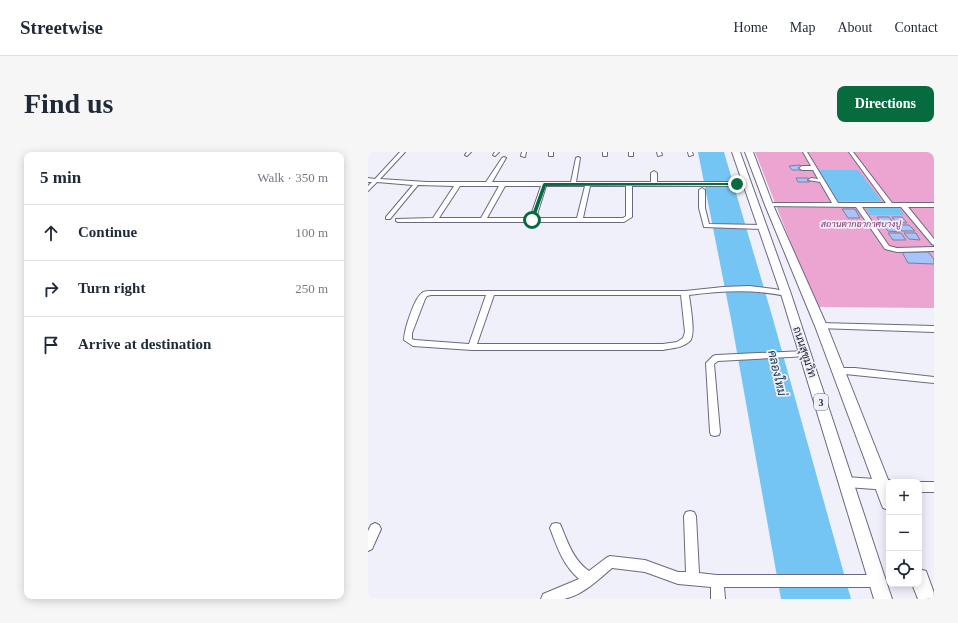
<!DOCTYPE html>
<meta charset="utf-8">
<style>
:root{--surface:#fff;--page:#f6f6f7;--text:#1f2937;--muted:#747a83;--line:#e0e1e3;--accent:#076b40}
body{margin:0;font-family:"Times New Roman",Sarabun,serif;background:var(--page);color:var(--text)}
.controls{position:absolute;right:12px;bottom:12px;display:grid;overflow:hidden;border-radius:8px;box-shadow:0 2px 10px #0003}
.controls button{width:36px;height:36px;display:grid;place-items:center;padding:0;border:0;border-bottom:1px solid var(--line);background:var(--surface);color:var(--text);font:20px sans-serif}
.stop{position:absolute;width:12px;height:12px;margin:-9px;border:3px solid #076b40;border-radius:50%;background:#fff}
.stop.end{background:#076b40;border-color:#fff;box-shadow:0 1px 4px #0008}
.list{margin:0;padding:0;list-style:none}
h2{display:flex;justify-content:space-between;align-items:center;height:52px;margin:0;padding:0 16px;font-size:17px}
h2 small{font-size:13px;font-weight:400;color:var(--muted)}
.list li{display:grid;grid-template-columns:26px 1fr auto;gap:12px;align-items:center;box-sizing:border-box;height:56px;padding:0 16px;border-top:1px solid var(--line)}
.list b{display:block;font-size:15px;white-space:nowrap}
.list em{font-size:13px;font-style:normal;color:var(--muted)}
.icon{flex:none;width:22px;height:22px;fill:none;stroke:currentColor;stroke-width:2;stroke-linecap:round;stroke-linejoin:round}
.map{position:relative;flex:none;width:566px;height:447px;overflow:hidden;border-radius:8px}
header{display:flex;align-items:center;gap:24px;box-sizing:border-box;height:56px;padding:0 20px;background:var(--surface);border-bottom:1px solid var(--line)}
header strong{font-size:19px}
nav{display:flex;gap:22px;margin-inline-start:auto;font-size:14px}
.intro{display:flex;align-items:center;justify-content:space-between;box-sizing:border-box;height:96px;padding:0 24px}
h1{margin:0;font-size:28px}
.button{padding:10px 18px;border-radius:8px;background:var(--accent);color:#fff;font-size:14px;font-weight:700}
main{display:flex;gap:24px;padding:0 24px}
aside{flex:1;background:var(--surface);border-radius:8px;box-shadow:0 2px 10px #0003}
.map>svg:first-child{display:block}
.green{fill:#eca4d1}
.water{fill:#74c5f4}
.building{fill:#a7c4fa;stroke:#75829a}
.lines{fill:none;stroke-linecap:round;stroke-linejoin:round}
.minor-casing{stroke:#6b6982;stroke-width:2}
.highway-casing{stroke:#6b6982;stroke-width:2}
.minor{fill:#fff;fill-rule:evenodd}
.highway{fill:#fff;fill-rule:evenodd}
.route{fill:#076b40}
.labels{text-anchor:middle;stroke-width:3.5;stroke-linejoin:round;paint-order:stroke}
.far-park-label{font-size:9px;font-style:italic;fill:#84306a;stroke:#f0f0fb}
.shield{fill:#f0f0fb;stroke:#64636e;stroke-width:1}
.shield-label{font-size:10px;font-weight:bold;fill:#282732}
.street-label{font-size:11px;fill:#282732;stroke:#f0f0fb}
.water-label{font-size:12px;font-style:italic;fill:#12364a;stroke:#f0f0fb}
</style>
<header>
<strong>Streetwise</strong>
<nav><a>Home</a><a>Map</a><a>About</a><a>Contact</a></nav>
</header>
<div class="intro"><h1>Find us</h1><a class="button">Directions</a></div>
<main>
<aside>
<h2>5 min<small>Walk · 350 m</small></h2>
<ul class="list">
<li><svg class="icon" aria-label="ahead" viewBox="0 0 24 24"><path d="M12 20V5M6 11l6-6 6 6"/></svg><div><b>Continue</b></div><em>100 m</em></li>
<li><svg class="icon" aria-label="right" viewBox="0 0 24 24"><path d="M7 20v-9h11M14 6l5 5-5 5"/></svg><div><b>Turn right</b></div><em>250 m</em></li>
<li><svg class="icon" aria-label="arrive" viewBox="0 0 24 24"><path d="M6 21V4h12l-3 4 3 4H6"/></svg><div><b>Arrive at destination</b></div></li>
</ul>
</aside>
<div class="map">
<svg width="566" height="447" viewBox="0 0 566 447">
<rect width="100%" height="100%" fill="#f0f0fb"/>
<path class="green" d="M387,0H566V156L448,155Z"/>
<path class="water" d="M330,0H356L405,167L483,447H413L363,167Z
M451,18H490L514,49H469Z
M530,54L536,63H502L497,55Z"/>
<path class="building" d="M432,13L435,18H424L421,14Z
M428,26H440L442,30H430Z
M474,57H487L492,66H480Z
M509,65H521L525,71H513Z
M524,65H534L539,71L528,70Z
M521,73L527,74L531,80L520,79L515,74Z
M529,73H541L547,79H534Z
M520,81H533L538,88H525Z
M536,81H548L552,88L541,87Z
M534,100H560L566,107V112L540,111Z"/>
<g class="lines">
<defs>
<path id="minor" d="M32,0H37L12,27L59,30H118L134,6L136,5L138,6L124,30H203L208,6L210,5L212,6L208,30H283V21L286,19L289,21V30H379L382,32L379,34H264V65L256,70H30L28,69V67L65,66L86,34L50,33L22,67H18V65L45,33L9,30L0,39V34L4,30H0V26L7,27ZM92,34H131L113,66H71ZM137,34H173L162,66H119ZM178,34H217L209,66H168ZM222,34H258V64L255,66H215Z
M99,0H103L99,4L97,3Z
M127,0H131L127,4L125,3Z
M154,0H158L157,5L153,4Z
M181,0H185V4H181Z
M235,0H239V4H235Z
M261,0H265V4H261Z
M289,0H293L294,3L290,4Z
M320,0H324L325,3L321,4Z
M435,0H439L470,51H518L481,0H485L524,51H566V55H540L566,87V93L564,92L533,55H494L521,94L529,96L566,95V99L529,100L517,97L488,55L399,54L398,53L401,51H464L452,30L440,28L443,26L450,27L445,18H434L431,16L434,14H443Z
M334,36L337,38V56L341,72L393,73L396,75L393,77L336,75L331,56V38Z
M381,134L406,137L421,140L422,142L418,144C385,137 354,139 321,143C322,152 328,182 322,189C315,196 304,196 295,198H104L45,194L36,188C36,179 46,146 54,141C56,139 60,139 63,139H317L355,135ZM63,143H118L101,192L47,188L44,187V181L57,147L59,144ZM126,143H313L317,180L315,186L309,190L295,192H109Z
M453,171L566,174V180L450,176L449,174L450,172Z
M437,199L441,202L440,204L350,209L346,212L352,280L351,283L347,284L343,283L342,280L338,211L345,204L348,203Z
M470,216H487L566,225V231L467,221L466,219Z
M478,325L521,328L525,330H521V338L478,335L474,333L473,330L474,327Z
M551,330H566V340H551Z
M322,359L326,360L328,364L331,421L349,423H509L514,424L515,429L514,434L509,435H356L357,447H343V435L310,432L277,420L244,416C230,428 215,443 196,447C189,447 180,447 173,447L175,442L211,427C195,413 189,395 182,376L184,372L188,371L192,372C200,390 205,408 221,419L238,406L242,404L277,408L310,420H318L316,364L318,360Z
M7,371L11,373L13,377L4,397L0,399V379L3,373Z"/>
<path id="highway" d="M364,0H372L423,142L524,447H506L413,142Z
M377,0H385L405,53L459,174L521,330V358L515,356L513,351L447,174L397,53Z
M551,417L558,419L566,441V447H550L544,432H551Z"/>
</defs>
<use href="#minor" class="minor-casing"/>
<use href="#highway" class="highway-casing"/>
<use href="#minor" class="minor"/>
<use href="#highway" class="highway"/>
</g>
<path class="route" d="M369,31L370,33L178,34L166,68H162L175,32L176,31Z"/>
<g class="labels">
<g class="far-park-label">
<text x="493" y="75">สถานตากอากาศบางปู</text>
</g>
<rect class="shield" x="446" y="242" width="14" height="16" rx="3"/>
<g class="shield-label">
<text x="453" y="254">3</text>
</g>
<g class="street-label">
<text transform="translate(437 200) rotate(72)" y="4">ถนนสุขุมวิท</text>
</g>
<g class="water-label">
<text transform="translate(409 221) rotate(77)" y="4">คลองใหม่</text>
</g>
</g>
</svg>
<div class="controls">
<button>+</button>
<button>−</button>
<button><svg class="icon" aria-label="locate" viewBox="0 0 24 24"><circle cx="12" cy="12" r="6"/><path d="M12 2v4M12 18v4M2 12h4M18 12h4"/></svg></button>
</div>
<div class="stop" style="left:164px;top:68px"></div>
<div class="stop end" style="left:369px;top:32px"></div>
</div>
</main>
